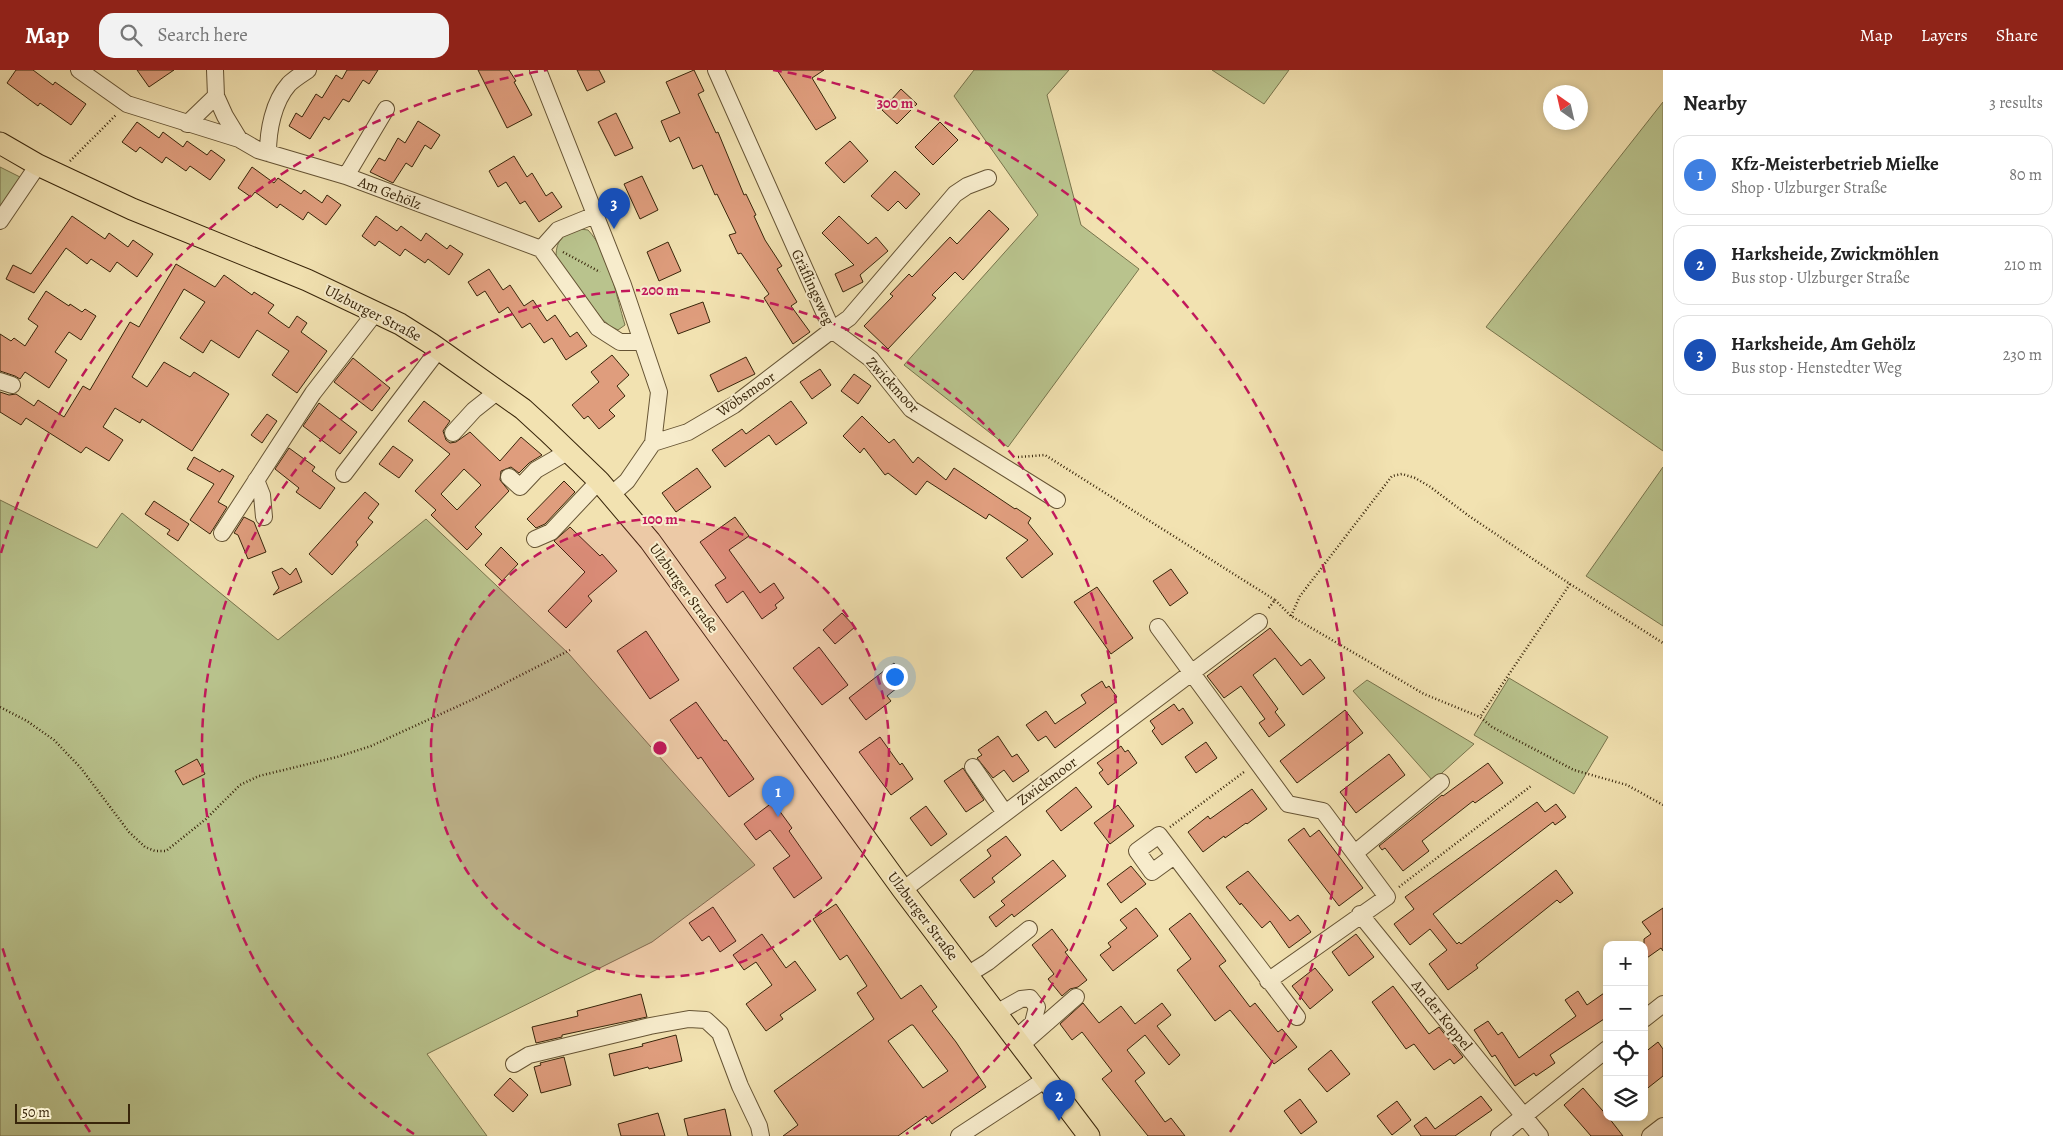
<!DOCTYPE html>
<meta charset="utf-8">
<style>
:root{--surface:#fff;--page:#f2f2f2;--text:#222;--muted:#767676;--line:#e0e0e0;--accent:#8f2418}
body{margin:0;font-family:Alegreya,serif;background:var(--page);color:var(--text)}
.controls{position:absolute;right:15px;bottom:15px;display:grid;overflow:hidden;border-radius:10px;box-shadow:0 2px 8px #0003}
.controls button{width:45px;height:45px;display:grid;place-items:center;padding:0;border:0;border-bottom:1px solid var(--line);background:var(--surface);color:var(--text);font:25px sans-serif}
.compass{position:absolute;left:1543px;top:15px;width:45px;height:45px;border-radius:50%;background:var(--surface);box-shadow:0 2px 8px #0003;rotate:326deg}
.scale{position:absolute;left:15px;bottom:12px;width:115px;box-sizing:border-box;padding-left:5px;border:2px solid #38250a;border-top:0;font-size:14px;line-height:18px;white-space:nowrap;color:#38250a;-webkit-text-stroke:4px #f7eccc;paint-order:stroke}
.you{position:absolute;left:894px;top:606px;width:18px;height:18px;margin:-12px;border:4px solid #fff;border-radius:50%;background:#1a73e8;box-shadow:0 0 0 8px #1a73e833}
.badge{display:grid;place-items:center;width:32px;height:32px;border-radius:50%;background:var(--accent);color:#fff;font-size:16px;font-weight:700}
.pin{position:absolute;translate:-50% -41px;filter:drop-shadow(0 1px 2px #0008)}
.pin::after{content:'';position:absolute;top:26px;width:18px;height:15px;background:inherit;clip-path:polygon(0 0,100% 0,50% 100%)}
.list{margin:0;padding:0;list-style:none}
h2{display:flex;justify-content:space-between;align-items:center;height:65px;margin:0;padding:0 20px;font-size:21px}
h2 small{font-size:16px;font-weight:400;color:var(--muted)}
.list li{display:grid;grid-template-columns:32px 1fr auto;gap:15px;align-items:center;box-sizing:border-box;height:80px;margin:0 10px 10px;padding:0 10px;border:1px solid var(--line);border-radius:15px}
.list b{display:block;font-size:19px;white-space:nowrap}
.list p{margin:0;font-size:16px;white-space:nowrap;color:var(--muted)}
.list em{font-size:16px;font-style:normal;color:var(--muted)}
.icon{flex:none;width:28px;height:28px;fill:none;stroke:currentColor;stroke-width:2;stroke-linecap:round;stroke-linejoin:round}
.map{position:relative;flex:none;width:1663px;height:1066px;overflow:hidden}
header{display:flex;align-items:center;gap:30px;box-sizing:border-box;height:70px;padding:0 25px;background:var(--accent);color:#fff}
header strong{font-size:24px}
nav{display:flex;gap:28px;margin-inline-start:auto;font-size:18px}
.search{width:350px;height:45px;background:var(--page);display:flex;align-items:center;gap:12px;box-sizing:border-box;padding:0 18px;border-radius:15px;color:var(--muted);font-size:19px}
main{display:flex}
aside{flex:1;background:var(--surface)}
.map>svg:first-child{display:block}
.green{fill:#b9c38d;stroke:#78744c}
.building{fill:#df9d7d;stroke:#38250a;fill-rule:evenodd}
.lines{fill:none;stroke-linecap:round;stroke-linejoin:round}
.minor-casing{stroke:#665434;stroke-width:18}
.major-casing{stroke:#38250a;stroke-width:23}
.path{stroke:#38250a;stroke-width:2.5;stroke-dasharray:1 2.5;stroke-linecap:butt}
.minor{stroke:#f7eccc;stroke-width:16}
.major{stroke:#f2e2b1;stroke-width:21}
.ring{fill:none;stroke:#c2185b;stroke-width:2.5;stroke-dasharray:9 6}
.labels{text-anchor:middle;stroke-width:4;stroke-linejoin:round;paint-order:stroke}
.street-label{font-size:15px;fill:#38250a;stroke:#f7eccc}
.centre{fill:#c2185b;stroke:#f7eccc;stroke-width:2.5}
.ring-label{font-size:15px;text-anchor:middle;font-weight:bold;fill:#c2185b;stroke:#f7eccc;stroke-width:4;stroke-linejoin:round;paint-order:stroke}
</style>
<header>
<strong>Map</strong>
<div class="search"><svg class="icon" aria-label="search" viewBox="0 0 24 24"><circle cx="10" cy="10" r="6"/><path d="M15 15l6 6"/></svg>Search here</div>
<nav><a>Map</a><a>Layers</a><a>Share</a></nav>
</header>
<main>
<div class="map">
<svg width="1663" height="1066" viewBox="0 0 1663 1066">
<rect width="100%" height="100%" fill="#f2e2b1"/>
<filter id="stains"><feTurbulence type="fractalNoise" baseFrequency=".004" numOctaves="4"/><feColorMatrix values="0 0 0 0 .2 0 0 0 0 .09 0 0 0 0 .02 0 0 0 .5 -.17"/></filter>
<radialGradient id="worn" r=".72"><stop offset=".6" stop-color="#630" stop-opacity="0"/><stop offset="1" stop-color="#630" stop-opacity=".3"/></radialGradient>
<path class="green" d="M974,0H1069L1047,25L1081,155L1139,199L1008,377L904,295L1038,145L954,26Z
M1212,0H1289L1264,34Z
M1663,32V381L1486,257Z
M0,97L26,110L0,151Z
M580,159L588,160C609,182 616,226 625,255L618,260L610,256L602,249L556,187C556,169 564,163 580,159Z
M1663,397V556L1586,506Z
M0,430L97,478L122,443L278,570L426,449L569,584L755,795L652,872L427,984L487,1066H0Z
M1509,608L1608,667L1574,724L1474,665Z
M1367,610L1474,674L1433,711L1353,621Z"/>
<path class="building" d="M16,0H33L53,15L55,12L86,34L71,55L40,33L38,36L7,13Z
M137,0H174L149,17Z
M347,0H378L369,14L363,10L349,32L343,29L329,50L324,47L310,69L289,56L296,43L302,47L316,24L322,28L336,5L342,9Z
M478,0H509L516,11L514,12L532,45L507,58Z
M577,0H599L605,12L587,21Z
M694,0L704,21L698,24L716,63L718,62L744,125L746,124L756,145L754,146L765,170L782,196L777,199L797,232L791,236L810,262L793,274L764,228L769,224L741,183L738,184L729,165L736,163L717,124L715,125L702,95L693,99L679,67L670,72L661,51L680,43L666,12Z
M777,0H824L812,8L836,48L816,60Z
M901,19L917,34L897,54L882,40Z
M616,43L633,78L615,86L598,52Z
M418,51L440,65L431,79L425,75L412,97L406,93L393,113L370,102L379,88L385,91L398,68L405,73Z
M137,52L159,68L163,62L183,77L187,71L207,85L211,80L225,90L210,110L190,96L186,101L166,87L162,93L140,77L136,82L122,72Z
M940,52L958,70L933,95L915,77Z
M850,71L868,91L844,113L825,93Z
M514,86L527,107L532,103L546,126L552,122L562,137L539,152L525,131L520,134L506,112L498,117L489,101Z
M252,97L274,113L278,108L301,124L304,120L322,133L327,125L341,135L326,155L308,142L303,150L280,134L277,138L255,122L251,127L238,118Z
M895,101L920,124L906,139L898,131L888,141L871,126Z
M642,106L658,140L640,149L624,114Z
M989,140L1009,159L963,210L955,202L932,225L936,228L888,279L864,256L893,226L890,224L909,204L912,207L950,167L957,174Z
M72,146L105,169L109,163L128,177L133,170L153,184L137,207L117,192L110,202L91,189L87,194L66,178L34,223L6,209L13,195L31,204Z
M376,146L397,161L401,156L421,171L426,163L447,179L450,175L463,184L449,205L428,189L425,193L405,179L400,186L379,171L375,176L362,166Z
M839,146L868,174L876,167L888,181L860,205L863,212L843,222L835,204L854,195L822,163Z
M668,172L681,201L659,211L647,182Z
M176,194L215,217L224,205L252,225L254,222L274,235L268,243L289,258L297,246L307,253L301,262L327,281L297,323L272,305L289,281L257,260L239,288L211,270L203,283L180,268L205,232L184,219L132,307L147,317L164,292L190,307L194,302L229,324L192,381L142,349L140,353L115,338L103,357L123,370L109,391L86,377L81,383L26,348L21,355L0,342V322L9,325L16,324L34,336L38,330L64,347L83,316L90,320L130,252L139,257Z
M489,199L503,220L510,215L524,236L533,230L547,251L555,245L570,267L577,262L587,276L566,290L552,268L544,273L530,253L522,258L508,237L499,243L485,221L477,226L468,212Z
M46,221L69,236L70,234L82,242L85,239L96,246L81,270L69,262L55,282L67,290L49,318L25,302L20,309L15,306L0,301V264L11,271L14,268L25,276L38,256L28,249Z
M703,232L710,252L678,264L670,244Z
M612,285L629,305L617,316L625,326L609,340L615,346L599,359L588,346L584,349L572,335L599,312L591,302Z
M746,287L755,304L718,322L710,305Z
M353,288L390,318L372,341L334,312Z
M820,299L831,315L812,329L800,312Z
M854,304L871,316L858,334L841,321Z
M424,331L450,351L443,361L446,370L450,373L456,372L470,362L500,391L521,367L542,385L529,393L519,403L511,397L501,401L500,410L509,421L475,457L482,464L467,480L431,445L436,440L415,421L450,384L408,351ZM464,399L481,415L457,440L441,424Z
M791,331L807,353L776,375L769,365L725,397L712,380L742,359L746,364Z
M319,333L357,362L340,384L303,356Z
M267,344L277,351L262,373L251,365Z
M862,346L889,373L894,369L913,393L918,387L946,410L954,398L1015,439L1016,438L1031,448L1028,453L1053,484L1022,508L1006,488L1028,470L989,444L986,449L927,411L916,425L888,403L885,405L864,378L860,383L843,366Z
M393,376L413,390L399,408L379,394Z
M289,378L315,397L312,401L335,418L320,439L296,422L299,418L275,399Z
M194,387L220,402L222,399L234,406L218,432L227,437L210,464L190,450L214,414L187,399Z
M697,398L711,417L676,442L662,423Z
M564,411L575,422L545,454L536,458L527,449Z
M365,422L379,434L368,448L373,452L356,472L358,475L332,505L309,484Z
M154,431L189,454L178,471L167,464L170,460L145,444Z
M244,447L254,452L266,482L248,489L238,465L234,463Z
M735,447L749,466L729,480L760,523L774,513L784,528L775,535L777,538L762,549L743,521L727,533L715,515L726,508L700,472Z
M570,457L600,486L602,484L617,501L588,526L592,531L566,558L548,541L585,502L554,471Z
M501,477L518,494L502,511L485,495Z
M282,498L290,505L296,498L302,512L273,525L279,518L272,502Z
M1171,499L1188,523L1170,536L1153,511Z
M1097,517L1133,568L1111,584L1074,532Z
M842,543L855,557L835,574L823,560Z
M1270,558L1301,596L1310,589L1325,608L1303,625L1275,588L1253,605L1278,639L1275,642L1285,655L1269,667L1259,653L1265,649L1241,616L1224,628L1207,606Z
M646,561L679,610L650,629L617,581Z
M819,577L848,615L822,635L793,598Z
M894,593L907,610L887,626L891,631L866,650L849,628Z
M1102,611L1106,618L1109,616L1117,627L1114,629L1116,632L1055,678L1046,666L1038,671L1026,655L1046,641L1055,654L1062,649L1086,633L1081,625Z
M696,632L724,671L726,670L754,709L729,727L701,687L698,689L670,650Z
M1174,634L1179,641L1183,638L1193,653L1162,675L1152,661L1155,658L1150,651Z
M1345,640L1363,663L1297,713L1280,691Z
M998,666L1012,687L1017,684L1029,701L1013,712L1004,700L993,708L977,688L982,685L978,680Z
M880,667L900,695L902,693L913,709L891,725L859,682Z
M1206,672L1217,688L1196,703L1185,687Z
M1121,676L1125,682L1128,680L1137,693L1108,715L1099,703L1103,700L1097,693Z
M1389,684L1405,705L1356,743L1340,722Z
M197,689L205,704L183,715L175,701Z
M1488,693L1503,713L1475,733L1473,731L1422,771L1429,781L1403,801L1385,778L1382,780L1379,776L1442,725L1443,726Z
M963,698L984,730L966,742L944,711Z
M1076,717L1092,737L1061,761L1046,741Z
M1252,719L1267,739L1247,754L1246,753L1225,768L1224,766L1203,782L1188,762L1208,746L1210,749Z
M773,732L792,758L789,761L822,808L794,828L773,798L790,786L770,760L756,770L744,754Z
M1537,732L1545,742L1556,734L1566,747L1555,755L1553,752L1433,844L1457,874L1459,872L1461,874L1556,800L1573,823L1560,833L1557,830L1476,895L1478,898L1448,920L1429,894L1447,880L1430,859L1410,875L1394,854L1414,839L1405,827Z
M1118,735L1134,756L1110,774L1094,753Z
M926,736L947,764L931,776L910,748Z
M1304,758L1310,767L1319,760L1363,818L1339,836L1288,770Z
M1006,766L1021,785L992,808L995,812L974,828L960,810L991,786L987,780Z
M1053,790L1066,806L1014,847L1012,844L996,857L989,847L1005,835L1001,831Z
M1131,796L1146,814L1121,833L1107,814Z
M1248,801L1290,851L1298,845L1311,862L1289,878L1270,851L1262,858L1241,833L1240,835L1226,817Z
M836,834L901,929L921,915L937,937L932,941L956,972L986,1017L932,1054L926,1046L898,1066H783L798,1055L774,1021L874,949L857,923L867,916L847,885L840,890L813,849ZM911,955H913L948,1001L923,1018L888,971Z
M713,837L736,871L720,882L709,866L702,871L689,853Z
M1136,838L1158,866L1113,901L1100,885L1111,877L1108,873L1127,858L1120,850Z
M1663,838V881L1661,878L1644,890V869L1651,864L1642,852Z
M1190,843L1226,891L1219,896L1250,937L1255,933L1278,962L1282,959L1297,977L1274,994L1230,940L1215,951L1177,900L1191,889L1169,859Z
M1052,859L1068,880L1065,882L1087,910L1078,917L1070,919L1062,926L1048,909L1054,904L1032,875Z
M762,864L786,898L795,891L816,920L780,945L783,949L766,961L746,934L772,915L756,892L744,900L733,885Z
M1356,864L1374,887L1349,906L1332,882Z
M1315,898L1333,920L1310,939L1292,916Z
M1393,916L1429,964L1439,957L1463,987L1454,994L1450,989L1434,1000L1414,974L1406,979L1372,932Z
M1578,921L1587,935L1607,921V947L1550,985L1555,993L1536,1006L1534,1003L1515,1016L1495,985L1492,987L1474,960L1488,951L1498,965L1502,962L1519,988L1576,946L1565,930Z
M641,924L647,947L562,965V967L536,973L532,957L578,946L577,941Z
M1083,933L1099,953L1121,936L1135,954L1162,933L1171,945L1157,956L1180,985L1169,995L1145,965L1127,980L1145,1003L1135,1011L1165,1052L1171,1048L1185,1066H1148L1102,1009L1112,1001L1082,962L1072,970L1060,954Z
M676,965L682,991L649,999L648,997L614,1006L609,984L643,976L642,974Z
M1658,972L1663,979V1006L1644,1021V983Z
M1331,980L1350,1004L1327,1022L1308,999Z
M564,987L571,1015L541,1023L534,997L541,995L540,993Z
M510,1008L528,1025L513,1042L494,1025Z
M1583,1018L1609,1048L1623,1066H1591L1564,1035Z
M1481,1026L1492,1040L1455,1066H1421L1414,1056L1426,1047L1435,1059Z
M1300,1029L1317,1052L1301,1064L1284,1041Z
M1397,1031L1411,1050L1392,1065L1377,1046Z
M725,1039L731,1066H688L684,1049Z
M658,1043L665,1066H621L618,1054Z"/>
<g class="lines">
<defs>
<path id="minor" d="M79,0L127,34L239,69
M215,0L216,26L225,46L239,69L258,80L346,106L541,179L598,258L620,272H642
M538,0L623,215L659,322L653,373L627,411L611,425
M716,0L832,260L849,248L955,124L967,116L988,108
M187,54L216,26
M268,83C268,61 273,32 289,14C294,9 302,4 308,0
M346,106L386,39
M0,151L38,95
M541,179L558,160L595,145
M0,311L12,315
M453,363L474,340L498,321
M653,373L688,362L734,335L832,260L871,289L911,339L1057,430
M344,404L439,279
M509,407L520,417L536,400L569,381
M256,410L262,425L264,447
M222,463L313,323L375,243
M535,469L551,462L599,411
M1158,557L1288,734L1323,741L1387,827L1268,911
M973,697L1005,743
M1355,783L1441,712
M1174,786L1152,802L1137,781L1159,765L1297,947
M903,820L1259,552
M1360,844L1540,1066
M967,905L988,892L1029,859
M996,943L1021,929L1030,928L1037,937L1033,953L1015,969
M1644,949L1663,934
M1028,969L1076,927
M514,994L529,985L650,956L689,949L706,950L720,963L740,1016L759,1056L761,1066
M959,1066L1046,1009
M1499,1066L1607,979
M1650,1066L1663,1056"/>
<path id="major" d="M0,73L38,95L132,139L307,210L400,254L430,273L523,339L547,361L599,411L650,471L903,820L1089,1066"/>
</defs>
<use href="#minor" class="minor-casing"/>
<use href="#major" class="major-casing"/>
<path class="path" d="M70,91L116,45
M563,182L600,202
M1018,387L1045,385L1275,530L1268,539
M1570,514L1663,573
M1275,530L1291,546L1424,624L1480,647L1492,657L1574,700L1627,715L1663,735
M1291,546L1300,526L1392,406L1402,404L1415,408L1429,416L1469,446L1570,514L1480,647
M0,637L27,651L54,670L80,697L129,762L145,777L155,781H166L206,749L240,715L259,706L337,687L371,676L478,627L570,580
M1170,757L1244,702
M1399,817L1531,716"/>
<use href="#minor" class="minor"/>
<use href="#major" class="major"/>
</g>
<circle cx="660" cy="678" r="229" fill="#c2185b" fill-opacity=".12"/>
<g class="ring">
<circle cx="660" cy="678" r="229"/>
<path d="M414 1064A458 458 0 1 1 906 1064"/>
<path d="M90 1062A687 687 0 0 1 1 873M1 483A687 687 0 0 1 547 0M773 0A687 687 0 0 1 1230 1062"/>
</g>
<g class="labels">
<g class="street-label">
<text transform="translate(390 123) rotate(21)" y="5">Am Gehölz</text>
<text transform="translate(813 217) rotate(65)" y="5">Gräflingsweg</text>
<text transform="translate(373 243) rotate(27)" y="5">Ulzburger Straße</text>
<text transform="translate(893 315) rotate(47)" y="5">Zwickmoor</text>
<text transform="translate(746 324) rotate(-35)" y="5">Wöbsmoor</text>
<text transform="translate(684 518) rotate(54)" y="5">Ulzburger Straße</text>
<text transform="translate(1047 711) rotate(-37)" y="5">Zwickmoor</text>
<text transform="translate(923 846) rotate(53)" y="5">Ulzburger Straße</text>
<text transform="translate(1442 945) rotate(51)" y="5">An der Koppel</text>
</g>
</g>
<circle cx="660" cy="678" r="8" class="centre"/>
<g class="ring-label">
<text x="895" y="38">300 m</text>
<text x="660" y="225">200 m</text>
<text x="660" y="454">100 m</text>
</g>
<rect width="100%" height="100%" filter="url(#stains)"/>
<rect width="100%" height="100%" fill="url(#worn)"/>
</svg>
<div class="controls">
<button>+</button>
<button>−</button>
<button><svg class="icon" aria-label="locate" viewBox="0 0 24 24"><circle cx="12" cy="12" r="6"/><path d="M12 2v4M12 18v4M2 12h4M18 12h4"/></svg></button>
<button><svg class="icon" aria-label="layers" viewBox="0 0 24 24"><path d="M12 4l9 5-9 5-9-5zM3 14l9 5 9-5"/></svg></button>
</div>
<svg class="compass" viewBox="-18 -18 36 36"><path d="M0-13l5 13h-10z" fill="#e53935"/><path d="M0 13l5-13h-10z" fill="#767676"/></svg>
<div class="scale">50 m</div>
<div class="you"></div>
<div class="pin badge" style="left:778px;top:747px;background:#3f7fe0">1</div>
<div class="pin badge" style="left:1059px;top:1051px;background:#1a4fb4">2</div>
<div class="pin badge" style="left:614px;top:159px;background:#1a4fb4">3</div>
</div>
<aside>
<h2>Nearby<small>3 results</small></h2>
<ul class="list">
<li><span class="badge" style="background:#3f7fe0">1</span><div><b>Kfz-Meisterbetrieb Mielke</b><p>Shop · Ulzburger Straße</p></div><em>80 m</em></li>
<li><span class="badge" style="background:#1a4fb4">2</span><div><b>Harksheide, Zwickmöhlen</b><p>Bus stop · Ulzburger Straße</p></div><em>210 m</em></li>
<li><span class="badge" style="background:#1a4fb4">3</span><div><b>Harksheide, Am Gehölz</b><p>Bus stop · Henstedter Weg</p></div><em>230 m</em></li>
</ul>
</aside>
</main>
